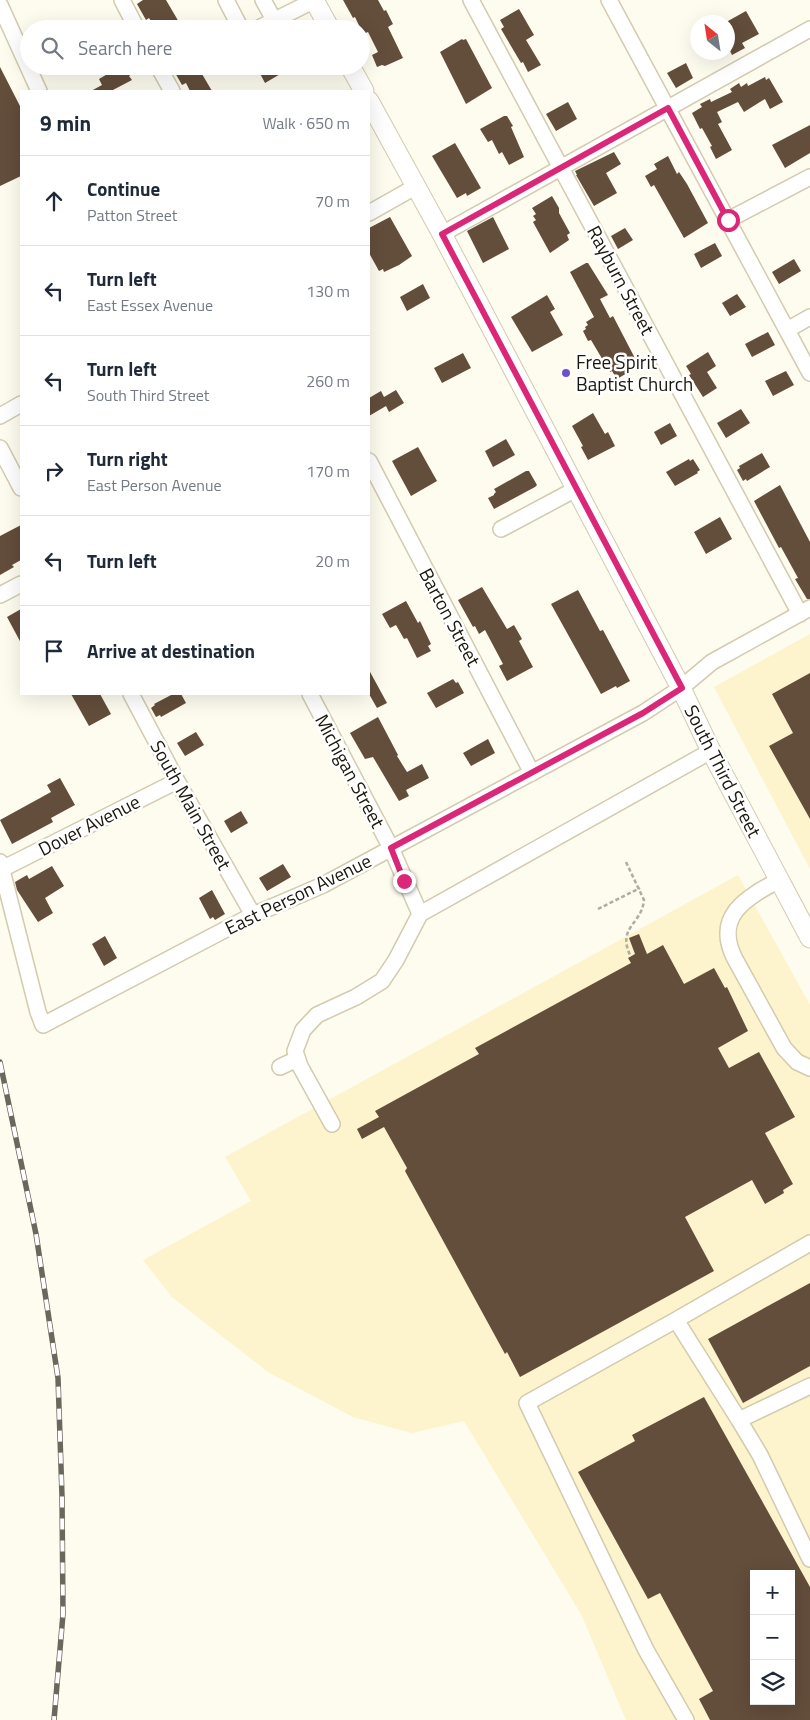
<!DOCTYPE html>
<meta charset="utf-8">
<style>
:root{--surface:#fff;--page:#f2f2f3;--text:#1f2937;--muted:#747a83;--line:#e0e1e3}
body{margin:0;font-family:"Titillium Web",sans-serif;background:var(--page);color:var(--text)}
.controls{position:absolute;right:15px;bottom:15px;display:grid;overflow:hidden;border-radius:0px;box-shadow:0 5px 20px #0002}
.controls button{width:45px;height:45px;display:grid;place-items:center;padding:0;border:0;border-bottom:1px solid var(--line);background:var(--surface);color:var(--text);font:25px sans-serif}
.compass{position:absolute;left:690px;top:15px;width:45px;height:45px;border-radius:50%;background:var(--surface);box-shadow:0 5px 20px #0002;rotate:330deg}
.stop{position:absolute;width:15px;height:15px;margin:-11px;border:4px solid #db2777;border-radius:50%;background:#fff}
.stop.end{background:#db2777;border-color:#fff;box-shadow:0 1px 5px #0008}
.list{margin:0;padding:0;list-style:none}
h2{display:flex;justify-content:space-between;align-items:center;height:65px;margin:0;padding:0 20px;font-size:21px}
h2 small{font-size:16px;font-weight:400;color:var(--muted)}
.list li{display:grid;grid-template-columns:32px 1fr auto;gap:15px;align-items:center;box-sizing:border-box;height:90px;padding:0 20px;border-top:1px solid var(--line)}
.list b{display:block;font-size:19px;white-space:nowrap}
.list p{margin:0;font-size:16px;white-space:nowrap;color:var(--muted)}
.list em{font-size:16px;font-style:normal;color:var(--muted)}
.icon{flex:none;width:28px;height:28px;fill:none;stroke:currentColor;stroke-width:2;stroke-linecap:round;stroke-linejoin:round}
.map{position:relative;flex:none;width:810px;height:1720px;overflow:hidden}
.search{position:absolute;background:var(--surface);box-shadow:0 5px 20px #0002;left:20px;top:20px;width:350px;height:55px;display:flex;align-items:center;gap:12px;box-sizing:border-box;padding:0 18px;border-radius:28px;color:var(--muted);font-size:19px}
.panel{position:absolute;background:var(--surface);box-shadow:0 5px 20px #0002;left:20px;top:90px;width:350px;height:605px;border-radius:0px}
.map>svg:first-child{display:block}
.built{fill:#fdf3cd;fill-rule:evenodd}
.building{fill:#634d3b;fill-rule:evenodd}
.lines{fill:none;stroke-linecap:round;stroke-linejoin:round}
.minor-casing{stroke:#d3cbae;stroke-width:18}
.major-casing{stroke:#d3cbae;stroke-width:21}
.path{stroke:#afaca0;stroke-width:2.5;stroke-dasharray:4 2.5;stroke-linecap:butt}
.minor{stroke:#fff;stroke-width:15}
.major{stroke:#fff;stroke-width:19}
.rail-casing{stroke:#6a675c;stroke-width:5.5}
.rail{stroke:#fff;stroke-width:4;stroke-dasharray:11;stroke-linecap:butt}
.route{stroke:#db2777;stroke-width:6}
.poi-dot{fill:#6e50ca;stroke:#fff;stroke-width:2}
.labels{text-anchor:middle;stroke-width:5;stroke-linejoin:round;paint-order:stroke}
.street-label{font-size:19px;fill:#1a170c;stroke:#fff}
.poi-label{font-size:19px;fill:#1a170c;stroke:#fff;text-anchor:start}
</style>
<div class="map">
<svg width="810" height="1720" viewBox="0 0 810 1720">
<rect width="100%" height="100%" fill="#fefbef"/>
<path class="built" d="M810,634V869L714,687Z
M738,875L810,1005V1720H626L581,1614L464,1421L412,1433L353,1417L268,1372L172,1297L143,1260L251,1201L225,1157ZM754,1574H791V1701H754Z"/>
<path class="building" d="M143,0H166L183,29H156L149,18L146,20L137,4Z
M343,0H378L384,11L386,10L393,24L388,27L403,58L385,66L382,65L377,67L372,55L378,52L368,32L363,34L355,17L353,18Z
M519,9L534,35L526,40L541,65L528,72L523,62L521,63L501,29L504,27L500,20Z
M746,11L759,34L742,43L745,48L732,55L728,47V21Z
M462,39L463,40L466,39L492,88L466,104L440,52Z
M686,63L693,78L676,88L667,73Z
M121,66H128L132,74L129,76L132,80L111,91H91L102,85L99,79Z
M183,66H216L202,74L212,91H190L186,83L182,85L174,71Z
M256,66H294L265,83Z
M0,67L21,108V176L0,186Z
M765,77L766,80L769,78L783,102L770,109L765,99L744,112L738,102L717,112L722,122L718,124L732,150L716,159L710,147L712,146L702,128L700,129L692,113L702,107L700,104L710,99L711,102L732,92L730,89L739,83L741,87L747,83L748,86Z
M568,102L577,119L556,131L546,114Z
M504,116H507L513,126L511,127L524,157L509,165L502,152L499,154L492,140L488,142L480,129Z
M810,125V153L785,168L772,145Z
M455,143L481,188L467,196L466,193L457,198L432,156Z
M614,152L621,164L606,173L617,193L594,206L576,175H577L575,171Z
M668,156L677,174L679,172L687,184L708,223L684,238L654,185L651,187L645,176L657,169L654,164Z
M552,196L559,208V213L570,233L567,235L569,240L550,253L533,222L536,220L533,216L536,214L532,208Z
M390,217L412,256L399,265L384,272L383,269L379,271L369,253V228Z
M493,217L509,249L483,263L467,231Z
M625,228L633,240L618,249L611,236Z
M715,243L722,256L701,268L694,254Z
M794,259L801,271L779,284L772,272Z
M586,263H588L608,295L600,299L610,318L613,316L639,366L617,379L612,371L610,372L591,340L588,341L583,331L586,329L585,327L588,325L586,322L594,317L570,272Z
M423,284L430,298L407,311L400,297Z
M737,294L746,307L730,316L722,303Z
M547,295L555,309L550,312L563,335L532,352L511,317Z
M768,332L775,345L752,357L745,344Z
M708,352L716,366L707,372L717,388L703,397L689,375L691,374L686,366Z
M463,353L471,368L442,383L434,368Z
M786,371L794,385L773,396L765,381Z
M396,390L404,403L389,412L386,406L369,416V398L381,391L384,397Z
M741,409L750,423L726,438L717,423Z
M593,413L605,434L608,432L615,446L588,460L581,447L583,446L572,426Z
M670,423L677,436L661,445L654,432Z
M506,439L515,455L493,467L485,451Z
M418,447L437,481L411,496L392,461Z
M762,453L770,467L747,481L746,479L743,481L737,470L740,468L739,466Z
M689,459L690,461L693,459L700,470L697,472L698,473L675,486L666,472Z
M526,471H529L537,485L535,487L494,509L488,498L494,495V494L496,492L494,489Z
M780,485L810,542V599H807L795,579L798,578L781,547L779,548L754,501Z
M720,517L732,539L706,554L694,532Z
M21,525V560L12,565L14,567L0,575V536Z
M482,587L507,629L514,625L522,639L519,641L533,667L507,681L499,666L503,664L485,630L479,634L475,626L473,627L458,600Z
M578,590L600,631L603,630L630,681L617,688L616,686L601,694L551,604Z
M406,601L418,623L420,621L431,644L428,646L431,651L417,658L407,638L404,639L396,625L390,628L382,614Z
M21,609V643L7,617Z
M369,670L387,703L377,708L369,694Z
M810,673V819L769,746L793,733L772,694Z
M453,679L456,683L458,682L464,693L436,708L427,693Z
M71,694H100L111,714L89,726Z
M173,694H181L186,703L161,717L160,715L156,717L151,708L155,705L154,704Z
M378,717L398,755L397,756L407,772L422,764L429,778L406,790L409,796L399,801L373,757L365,759L350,733Z
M196,732L204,745L185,756L177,743Z
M488,739L495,753L471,766L463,753Z
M60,778L75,805L51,818L53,822L12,844L0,820L51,792L47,785Z
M241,811L248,823L231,833L224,821Z
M283,864L291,877L267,891L259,878Z
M52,866L64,886L45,898L53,913L38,922L17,890L15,882L27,875L29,879Z
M212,890L225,914L215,920L213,917L210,919L199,898Z
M639,934L647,954L663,945L684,984L714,968L725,988L727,987L748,1031L718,1048L729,1068L759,1052L795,1117L765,1133L793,1184L783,1190L784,1193L765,1204L752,1180L685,1217L714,1271L520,1377L507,1352L505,1354L405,1171L407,1168L384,1127L362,1139L357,1129L379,1117L375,1111L479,1054L475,1048L631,963L628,958L635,954L629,938Z
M105,936L117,958L104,966L92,944Z
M810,1283V1366L743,1403L708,1339Z
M704,1397L810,1587V1720H710L699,1699L713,1691L660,1593L648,1599L578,1472L635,1441L632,1435ZM754,1574H791V1701H754Z"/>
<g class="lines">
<defs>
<path id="minor" d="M122,0L137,29
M226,0L241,29
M263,0L274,20
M471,0L800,614
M609,0L810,373
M0,5L39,91
M257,29L315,0
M158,66L172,91
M369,213L415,187
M728,220L810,177
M442,234L810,29
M787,330L810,317
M0,416L21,404
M0,448L21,488
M369,461L532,773
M501,529L576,489
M0,595L21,584
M131,694L177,781L253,915
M310,694L391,848L420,914L711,751
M0,862L38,1012L43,1025L253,915L323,885L643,713L681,688L712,662L810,608
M2,869L177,781
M779,880C746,898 713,916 735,959L784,1048L797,1062L810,1068
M280,1067L297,1059
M332,1124L300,1066L295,1051L303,1030L317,1015L356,997L382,981L396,960L420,914
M676,1320L527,1403L646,1650L686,1720
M810,1386L739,1420L760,1455L810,1559
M739,1420L676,1320L810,1243"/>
<path id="major" d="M314,0L330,29
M350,66L364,91
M369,101L442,234L681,688L711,751L810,938"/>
</defs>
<use href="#minor" class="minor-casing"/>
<use href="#major" class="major-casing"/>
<path class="path" d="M626,862L644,900C642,924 617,927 630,955
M598,909L640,888"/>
<use href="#minor" class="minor"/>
<use href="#major" class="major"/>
<defs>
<path id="rail" d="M0,1062L36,1234L58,1378L62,1496L63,1614L54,1720"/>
</defs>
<use href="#rail" class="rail-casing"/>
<use href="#rail" class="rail"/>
</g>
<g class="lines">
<path class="route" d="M404,881L391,848L643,713L682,688L442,234L668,108L728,220"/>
</g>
<circle class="poi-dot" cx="566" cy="373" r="5"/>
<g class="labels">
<g class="street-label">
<text transform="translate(621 280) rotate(62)" y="7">Rayburn Street</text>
<text transform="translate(450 617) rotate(62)" y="7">Barton Street</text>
<text transform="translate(350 771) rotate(62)" y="7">Michigan Street</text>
<text transform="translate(723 771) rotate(63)" y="7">South Third Street</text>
<text transform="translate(191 805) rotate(61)" y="7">South Main Street</text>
<text transform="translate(89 825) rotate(-27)" y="7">Dover Avenue</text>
<text transform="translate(298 894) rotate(-26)" y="7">East Person Avenue</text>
</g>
<g class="poi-label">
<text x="576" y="369">Free Spirit<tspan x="576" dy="22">Baptist Church</tspan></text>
</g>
</g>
</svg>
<div class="controls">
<button>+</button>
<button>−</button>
<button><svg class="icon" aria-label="layers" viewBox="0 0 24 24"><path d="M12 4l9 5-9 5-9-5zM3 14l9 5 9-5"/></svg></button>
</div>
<svg class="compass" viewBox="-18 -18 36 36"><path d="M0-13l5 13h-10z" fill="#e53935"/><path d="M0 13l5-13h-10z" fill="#747a83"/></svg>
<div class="stop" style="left:728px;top:220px"></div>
<div class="stop end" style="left:404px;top:881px"></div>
<div class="search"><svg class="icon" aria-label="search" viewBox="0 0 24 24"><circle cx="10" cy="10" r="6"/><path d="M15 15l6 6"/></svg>Search here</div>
<section class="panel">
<h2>9 min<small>Walk · 650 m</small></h2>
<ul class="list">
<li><svg class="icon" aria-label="ahead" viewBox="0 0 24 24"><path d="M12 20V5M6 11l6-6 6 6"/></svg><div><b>Continue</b><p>Patton Street</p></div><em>70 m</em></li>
<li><svg class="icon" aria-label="left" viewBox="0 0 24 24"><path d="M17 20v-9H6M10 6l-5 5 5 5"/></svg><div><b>Turn left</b><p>East Essex Avenue</p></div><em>130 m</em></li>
<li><svg class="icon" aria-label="left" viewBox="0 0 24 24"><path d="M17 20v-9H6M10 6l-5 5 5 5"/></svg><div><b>Turn left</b><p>South Third Street</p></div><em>260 m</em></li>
<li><svg class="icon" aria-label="right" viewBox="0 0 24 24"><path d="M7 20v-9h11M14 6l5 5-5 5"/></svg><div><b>Turn right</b><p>East Person Avenue</p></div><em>170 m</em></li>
<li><svg class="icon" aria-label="left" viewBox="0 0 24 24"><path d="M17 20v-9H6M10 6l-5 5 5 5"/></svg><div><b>Turn left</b></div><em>20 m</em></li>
<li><svg class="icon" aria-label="arrive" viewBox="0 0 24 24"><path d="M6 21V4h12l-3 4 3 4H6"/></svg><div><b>Arrive at destination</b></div></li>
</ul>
</section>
</div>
